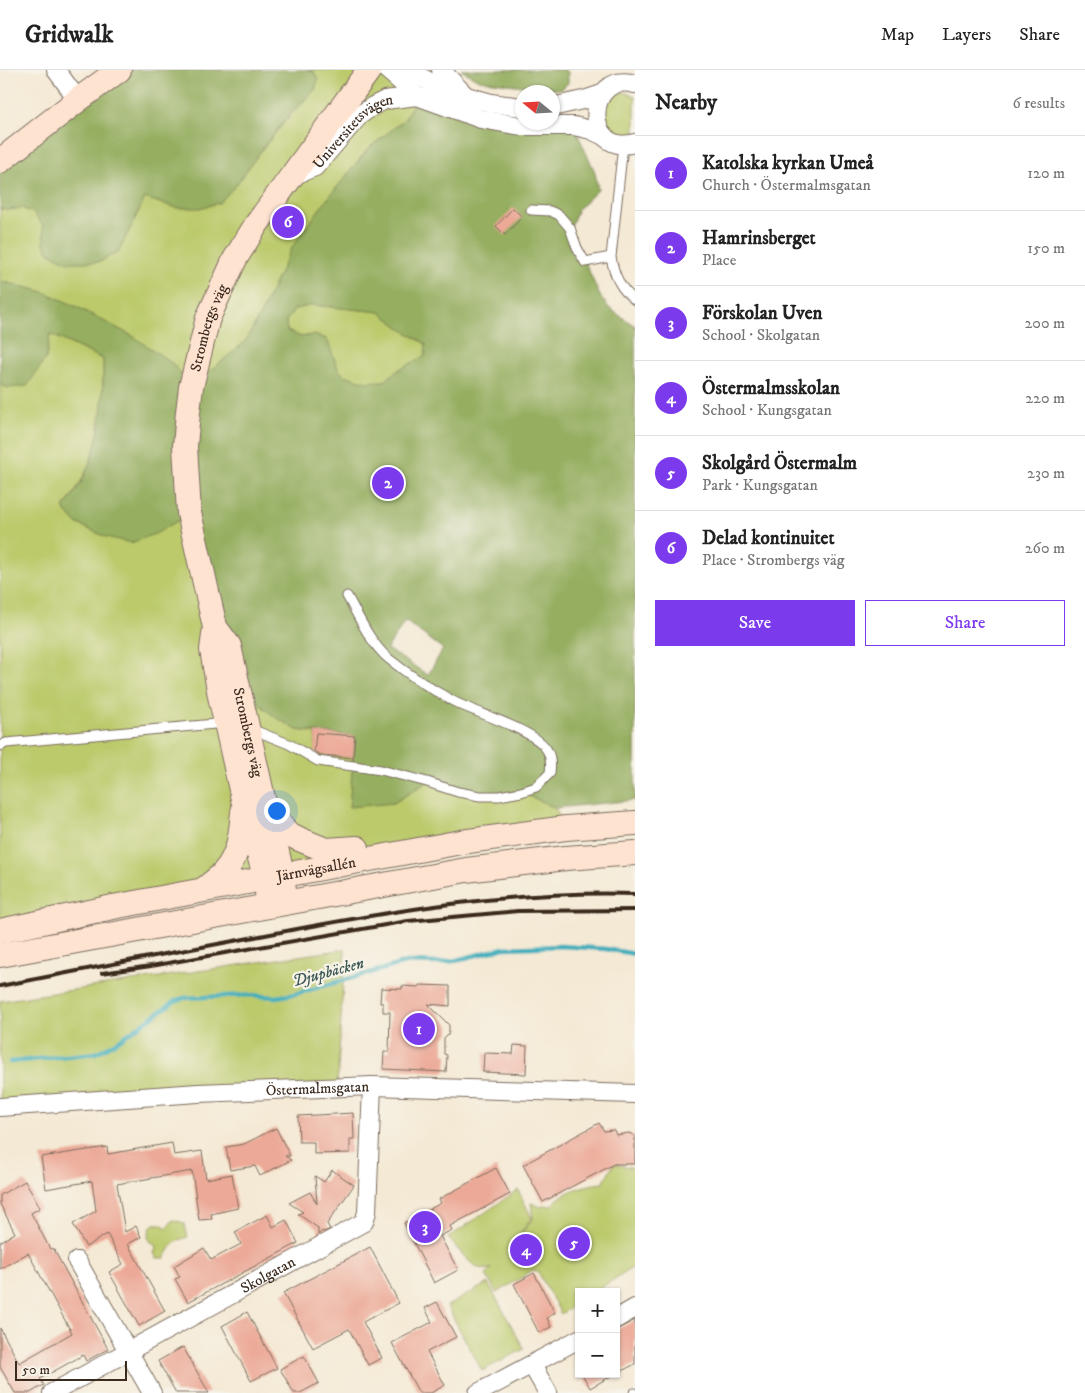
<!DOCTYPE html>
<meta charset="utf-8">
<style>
:root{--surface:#fff;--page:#f6f6f6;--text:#222;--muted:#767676;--line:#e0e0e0;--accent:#7c3aed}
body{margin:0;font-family:"IM FELL DW Pica",serif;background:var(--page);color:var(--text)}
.controls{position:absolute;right:15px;bottom:15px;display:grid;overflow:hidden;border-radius:0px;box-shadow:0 1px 4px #0004}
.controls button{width:45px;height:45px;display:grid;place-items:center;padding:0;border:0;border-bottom:1px solid var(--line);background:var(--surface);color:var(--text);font:25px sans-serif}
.compass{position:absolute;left:515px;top:15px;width:45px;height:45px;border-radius:50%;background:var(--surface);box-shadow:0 1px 4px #0004;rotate:288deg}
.scale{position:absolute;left:15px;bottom:12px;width:112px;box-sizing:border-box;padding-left:5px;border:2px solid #3b2a1e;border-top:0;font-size:14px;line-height:18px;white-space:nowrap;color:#3b2a1e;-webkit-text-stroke:4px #f7f3e8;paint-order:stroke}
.you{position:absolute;left:276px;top:740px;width:18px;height:18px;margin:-12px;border:4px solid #fff;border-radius:50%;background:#1a73e8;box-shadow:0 0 0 8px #1a73e833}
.badge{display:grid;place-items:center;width:32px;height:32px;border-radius:50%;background:var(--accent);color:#fff;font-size:16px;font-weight:700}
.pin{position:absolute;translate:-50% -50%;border:2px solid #fff;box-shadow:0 1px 5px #0006}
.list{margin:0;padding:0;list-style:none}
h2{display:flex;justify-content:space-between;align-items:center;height:65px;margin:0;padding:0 20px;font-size:21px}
h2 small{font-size:16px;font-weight:400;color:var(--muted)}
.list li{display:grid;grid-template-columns:32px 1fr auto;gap:15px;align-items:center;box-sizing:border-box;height:75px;padding:0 20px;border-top:1px solid var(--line)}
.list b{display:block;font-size:19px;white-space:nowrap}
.list p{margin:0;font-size:16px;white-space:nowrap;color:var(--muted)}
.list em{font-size:16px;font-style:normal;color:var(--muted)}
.actions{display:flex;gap:10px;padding:15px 20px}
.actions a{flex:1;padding:11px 0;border:1px solid var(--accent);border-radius:0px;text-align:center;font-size:18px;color:var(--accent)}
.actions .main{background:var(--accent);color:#fff}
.map{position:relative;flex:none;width:635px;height:1323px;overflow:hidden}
header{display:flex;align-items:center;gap:30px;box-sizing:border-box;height:70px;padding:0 25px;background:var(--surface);border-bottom:1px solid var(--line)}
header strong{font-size:24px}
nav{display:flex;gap:28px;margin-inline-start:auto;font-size:18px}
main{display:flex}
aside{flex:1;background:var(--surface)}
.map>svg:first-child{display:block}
.green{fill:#bcca6c;stroke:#7c7a45}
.forest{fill:#95ae60;stroke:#686c3f;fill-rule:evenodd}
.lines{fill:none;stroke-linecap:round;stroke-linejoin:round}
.stream{stroke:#3eadbc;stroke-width:4.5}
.building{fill:#eca997}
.lane-casing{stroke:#7c6d5e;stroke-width:11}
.street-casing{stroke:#7c6d5e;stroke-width:20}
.secondary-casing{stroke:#7c6d5e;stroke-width:26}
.lane{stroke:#fff;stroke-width:9}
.street{stroke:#fff;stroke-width:18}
.secondary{stroke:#fee3d1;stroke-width:24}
.rail{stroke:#3b2a1e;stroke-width:4}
.labels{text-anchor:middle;stroke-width:4.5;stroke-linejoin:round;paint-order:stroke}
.street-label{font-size:15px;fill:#3b2a1e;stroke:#f7f3e8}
.water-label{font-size:16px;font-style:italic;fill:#3c5855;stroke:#f7f3e8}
</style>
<header>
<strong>Gridwalk</strong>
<nav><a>Map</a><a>Layers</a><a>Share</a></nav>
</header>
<main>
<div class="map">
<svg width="635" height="1323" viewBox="0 0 635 1323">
<rect width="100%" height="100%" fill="#f7f3e8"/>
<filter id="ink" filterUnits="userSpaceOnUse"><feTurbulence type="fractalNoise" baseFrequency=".02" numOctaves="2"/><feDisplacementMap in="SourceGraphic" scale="10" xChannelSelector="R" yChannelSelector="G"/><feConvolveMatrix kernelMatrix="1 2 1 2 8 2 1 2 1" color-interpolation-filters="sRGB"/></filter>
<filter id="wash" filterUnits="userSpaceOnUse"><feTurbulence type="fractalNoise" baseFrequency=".0096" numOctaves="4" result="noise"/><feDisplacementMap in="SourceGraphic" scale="20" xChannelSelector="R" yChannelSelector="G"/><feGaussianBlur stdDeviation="1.12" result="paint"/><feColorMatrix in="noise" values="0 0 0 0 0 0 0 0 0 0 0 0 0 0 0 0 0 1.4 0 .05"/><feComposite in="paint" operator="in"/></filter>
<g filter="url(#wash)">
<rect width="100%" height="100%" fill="#f4e9d4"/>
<path class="green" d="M309,0H436L417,26L405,49L368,79L318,141L245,272L191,317L173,294L134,267L75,236L44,222L0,211V139L8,140L21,138L33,142L43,156L44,174L119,181L145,128L163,134L236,115C260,81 285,49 315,20L314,2Z
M624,22L635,26V62C623,69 616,65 606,58C605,52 601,44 602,38C603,28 616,23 624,22Z
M313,235L381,242L400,258L427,275L425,286L400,299L384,311L366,312L344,306L338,299L332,285L314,265L301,267L287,261L286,251L295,239Z
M50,264L103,289C104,346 100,392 63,438L76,453L106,467L189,443L297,660L316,663L314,685L353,688V697L427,712L521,722L555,738L566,758L0,861V315L9,318L46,288Z
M345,879L337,1017L0,1037V931Z
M614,1094L635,1098V1196L594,1222H579V1232L561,1244L538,1202L533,1200L497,1223L486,1205L492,1198C476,1206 459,1179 448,1168L518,1120L532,1148L507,1180L533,1149L531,1133L541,1137L545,1135L552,1136C559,1122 588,1114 603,1113Z
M173,1150L184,1153L188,1167C174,1170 171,1177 165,1188H157L154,1183L157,1176L151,1172L148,1167L150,1158L154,1154H161L167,1158Z
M488,1213L524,1279L482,1301L447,1236Z"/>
<path class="forest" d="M119,0H309L314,2L318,9L315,20L291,43L262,79L236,115L219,133L199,138H177L145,128L119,181L100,192H68L49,183L44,174L43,156L33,142L21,138L8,140L0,139V91Z
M461,0H565L568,2V13L562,19H544L479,10Z
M417,26L432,33L574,56L595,102L598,120L578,139L570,158L600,226L610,239L635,256V730L555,738L521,722L499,726L427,712L394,733L349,737L355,666L297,660L275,647L239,617L189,444L157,463L131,473L106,467L76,453L63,438C100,397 104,341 103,289L50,264L46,288L27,316L9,318L0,315V211L44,222L75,236L134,267L173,294L191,317L245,272L259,247L291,179L318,141L368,79L405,49ZM313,235L380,242L400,258L426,274L425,286L400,299L384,311L366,312L344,305L338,299L327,269L314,265L301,267L287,261L286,251L295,239ZM405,551L443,579L428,605L387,579Z"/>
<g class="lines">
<path class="stream" d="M10,992L96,983L115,973L175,931L184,928L248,925L276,927L295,924L408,892L437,893L453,891L504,878L561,876L606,879L635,884"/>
</g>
<g id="blocks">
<path class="building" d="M513,138L522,147L505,165L496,156Z
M316,663L355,666L353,688L320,685L314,681Z
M419,915L450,916V936L428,934L449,955V963L444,968V984L447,985L446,1002L383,999L384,982H389L390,942H383V933H380L381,918L402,919V916L419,917Z
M514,975L527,976L526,1004L483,1002L484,983L513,984Z
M353,1043L354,1069H350V1083L314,1084V1072H299L298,1046Z
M599,1053L604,1061L614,1060L616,1065L629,1063L635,1066V1094H614L543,1132L523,1095Z
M276,1058L290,1086H285L291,1090L260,1106L255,1096L230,1100L226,1077L244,1074Z
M172,1073L174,1085L202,1081L206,1109L232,1104L238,1138L211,1144L212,1149L199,1150L192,1101L117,1114L125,1162L136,1156L141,1167L128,1174L165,1241L139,1256L109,1202L123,1194L107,1164L86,1177L73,1154L96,1141L92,1111L46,1119L41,1087L107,1077L108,1084Z
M496,1098L510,1124L450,1156L452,1160L440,1166L458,1200L434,1213L404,1153L441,1133L439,1129Z
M332,1100L354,1115L327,1154L330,1159L324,1162L322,1161L318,1165V1158L298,1144L303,1142L289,1133L310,1122L317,1134L315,1106L324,1112Z
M25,1111L40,1138L31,1143L50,1179L53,1178L108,1279L86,1291L83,1285L40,1309L44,1315L30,1323H15L0,1297V1258L19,1293L72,1263L28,1183L0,1199V1172L15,1163L0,1134V1125Z
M267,1145L273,1157L286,1150L298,1173L188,1232L175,1209L180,1207L174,1196L204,1178L211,1190L241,1174L235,1162Z
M370,1177L399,1233L363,1252L382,1288L368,1295L349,1259L313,1278L283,1223Z
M534,1203L555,1243L547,1248L551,1257L539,1263L514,1214Z
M437,1232L456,1267L427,1282L445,1315L431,1323H419L392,1273L432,1252L425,1238Z
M247,1242L277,1298L251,1311L222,1256Z
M635,1250V1294L616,1304V1260Z
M183,1277L209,1323H176L158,1291Z
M304,1286L319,1313L300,1323H294L280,1299Z
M582,1304H615L590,1318Z"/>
</g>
</g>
<g filter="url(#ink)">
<use href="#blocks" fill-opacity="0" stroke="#7c6d5e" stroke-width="1"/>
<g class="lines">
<defs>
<path id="lane" d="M623,75L611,187C614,205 620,219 635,230
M531,140L550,141L559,145L570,158L577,178L585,192L611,187
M251,659L289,674L318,691L381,700L427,712L458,722L480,726H499L521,722L536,717L550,703C551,696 551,687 547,680C536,660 475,643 453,631C431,619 409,605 389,589C370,573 359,547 347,526
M0,676L6,673L226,653
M634,1323H635"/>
<g id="street">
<path d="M56,0L78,30"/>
<path d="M387,0L417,26L481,49L521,56H574L591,60L604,66"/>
<path d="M408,0L448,22L466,26L491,33L522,37"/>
<path d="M441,0L466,26"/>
<path d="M635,14C585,0 582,87 635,73"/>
<path d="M552,37L587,29L602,24"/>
<path id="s1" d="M292,106L315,97L360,45L373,36L385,30L417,26"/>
<path id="s2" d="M0,1037L198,1023L372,1016L635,1024"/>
<path d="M77,1191L152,1323"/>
<path d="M616,1249L635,1238"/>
<path d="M532,1295L548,1323"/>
<path id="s3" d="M52,1323L364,1152L367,1142L372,1016"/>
<path d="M478,1323L579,1269"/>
</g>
<g id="secondary">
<path d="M0,91L78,30L119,0"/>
<path id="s4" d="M215,557L229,576L263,728L274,768L282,805L284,821"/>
<path d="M271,740L287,763L299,769L326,780L357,778"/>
<path d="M203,820C210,814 218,809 224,802C239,786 241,763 243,742"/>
<path id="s5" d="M268,835L266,809L244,733L220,626L212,580L215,557L189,443L185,376L188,342L191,317L208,248L235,189L256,155L369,0"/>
<path id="s6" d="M0,861L113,837L461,772L566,758L635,753"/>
<path d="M0,885L466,800L566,788L635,783"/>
</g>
</defs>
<use href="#lane" class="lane-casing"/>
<use href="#street" class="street-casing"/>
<use href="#secondary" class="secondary-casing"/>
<use href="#lane" class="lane"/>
<use href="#street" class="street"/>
<use href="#secondary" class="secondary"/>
<path class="rail" d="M102,903L151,896L408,851L518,841L635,840
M0,916C87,899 173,882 260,866C384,842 508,820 635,824"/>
</g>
</g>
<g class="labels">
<g class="street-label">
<text dy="5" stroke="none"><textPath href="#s1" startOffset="78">Universitetsvägen</textPath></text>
<text dy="5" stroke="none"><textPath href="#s5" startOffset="590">Strombergs väg</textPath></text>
<text dy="5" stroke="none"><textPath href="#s4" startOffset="112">Strombergs väg</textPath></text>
<text dy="5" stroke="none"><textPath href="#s6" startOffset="322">Järnvägsallén</textPath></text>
<text dy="5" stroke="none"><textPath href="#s2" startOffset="318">Östermalmsgatan</textPath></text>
<text dy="5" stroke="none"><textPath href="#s3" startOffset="246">Skolgatan</textPath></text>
</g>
<g class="water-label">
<text transform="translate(328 901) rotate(-15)" y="6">Djupbäcken</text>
</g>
</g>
</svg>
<div class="controls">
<button>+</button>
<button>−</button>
</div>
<svg class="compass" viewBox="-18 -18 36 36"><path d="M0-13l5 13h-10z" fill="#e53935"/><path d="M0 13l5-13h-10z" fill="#767676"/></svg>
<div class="scale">50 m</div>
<div class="you"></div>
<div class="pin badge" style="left:419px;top:959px">1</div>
<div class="pin badge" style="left:388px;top:413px">2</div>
<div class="pin badge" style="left:425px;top:1157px">3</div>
<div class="pin badge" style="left:526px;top:1180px">4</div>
<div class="pin badge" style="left:574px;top:1173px">5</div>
<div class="pin badge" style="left:288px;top:152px">6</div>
</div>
<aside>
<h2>Nearby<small>6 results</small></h2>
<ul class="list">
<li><span class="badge">1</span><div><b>Katolska kyrkan Umeå</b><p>Church · Östermalmsgatan</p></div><em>120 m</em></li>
<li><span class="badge">2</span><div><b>Hamrinsberget</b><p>Place</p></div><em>150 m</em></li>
<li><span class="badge">3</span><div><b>Förskolan Uven</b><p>School · Skolgatan</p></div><em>200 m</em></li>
<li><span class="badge">4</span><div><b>Östermalmsskolan</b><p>School · Kungsgatan</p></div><em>220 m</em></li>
<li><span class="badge">5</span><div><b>Skolgård Östermalm</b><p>Park · Kungsgatan</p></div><em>230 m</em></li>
<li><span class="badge">6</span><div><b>Delad kontinuitet</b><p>Place · Strombergs väg</p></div><em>260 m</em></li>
</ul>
<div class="actions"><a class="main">Save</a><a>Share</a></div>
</aside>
</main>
